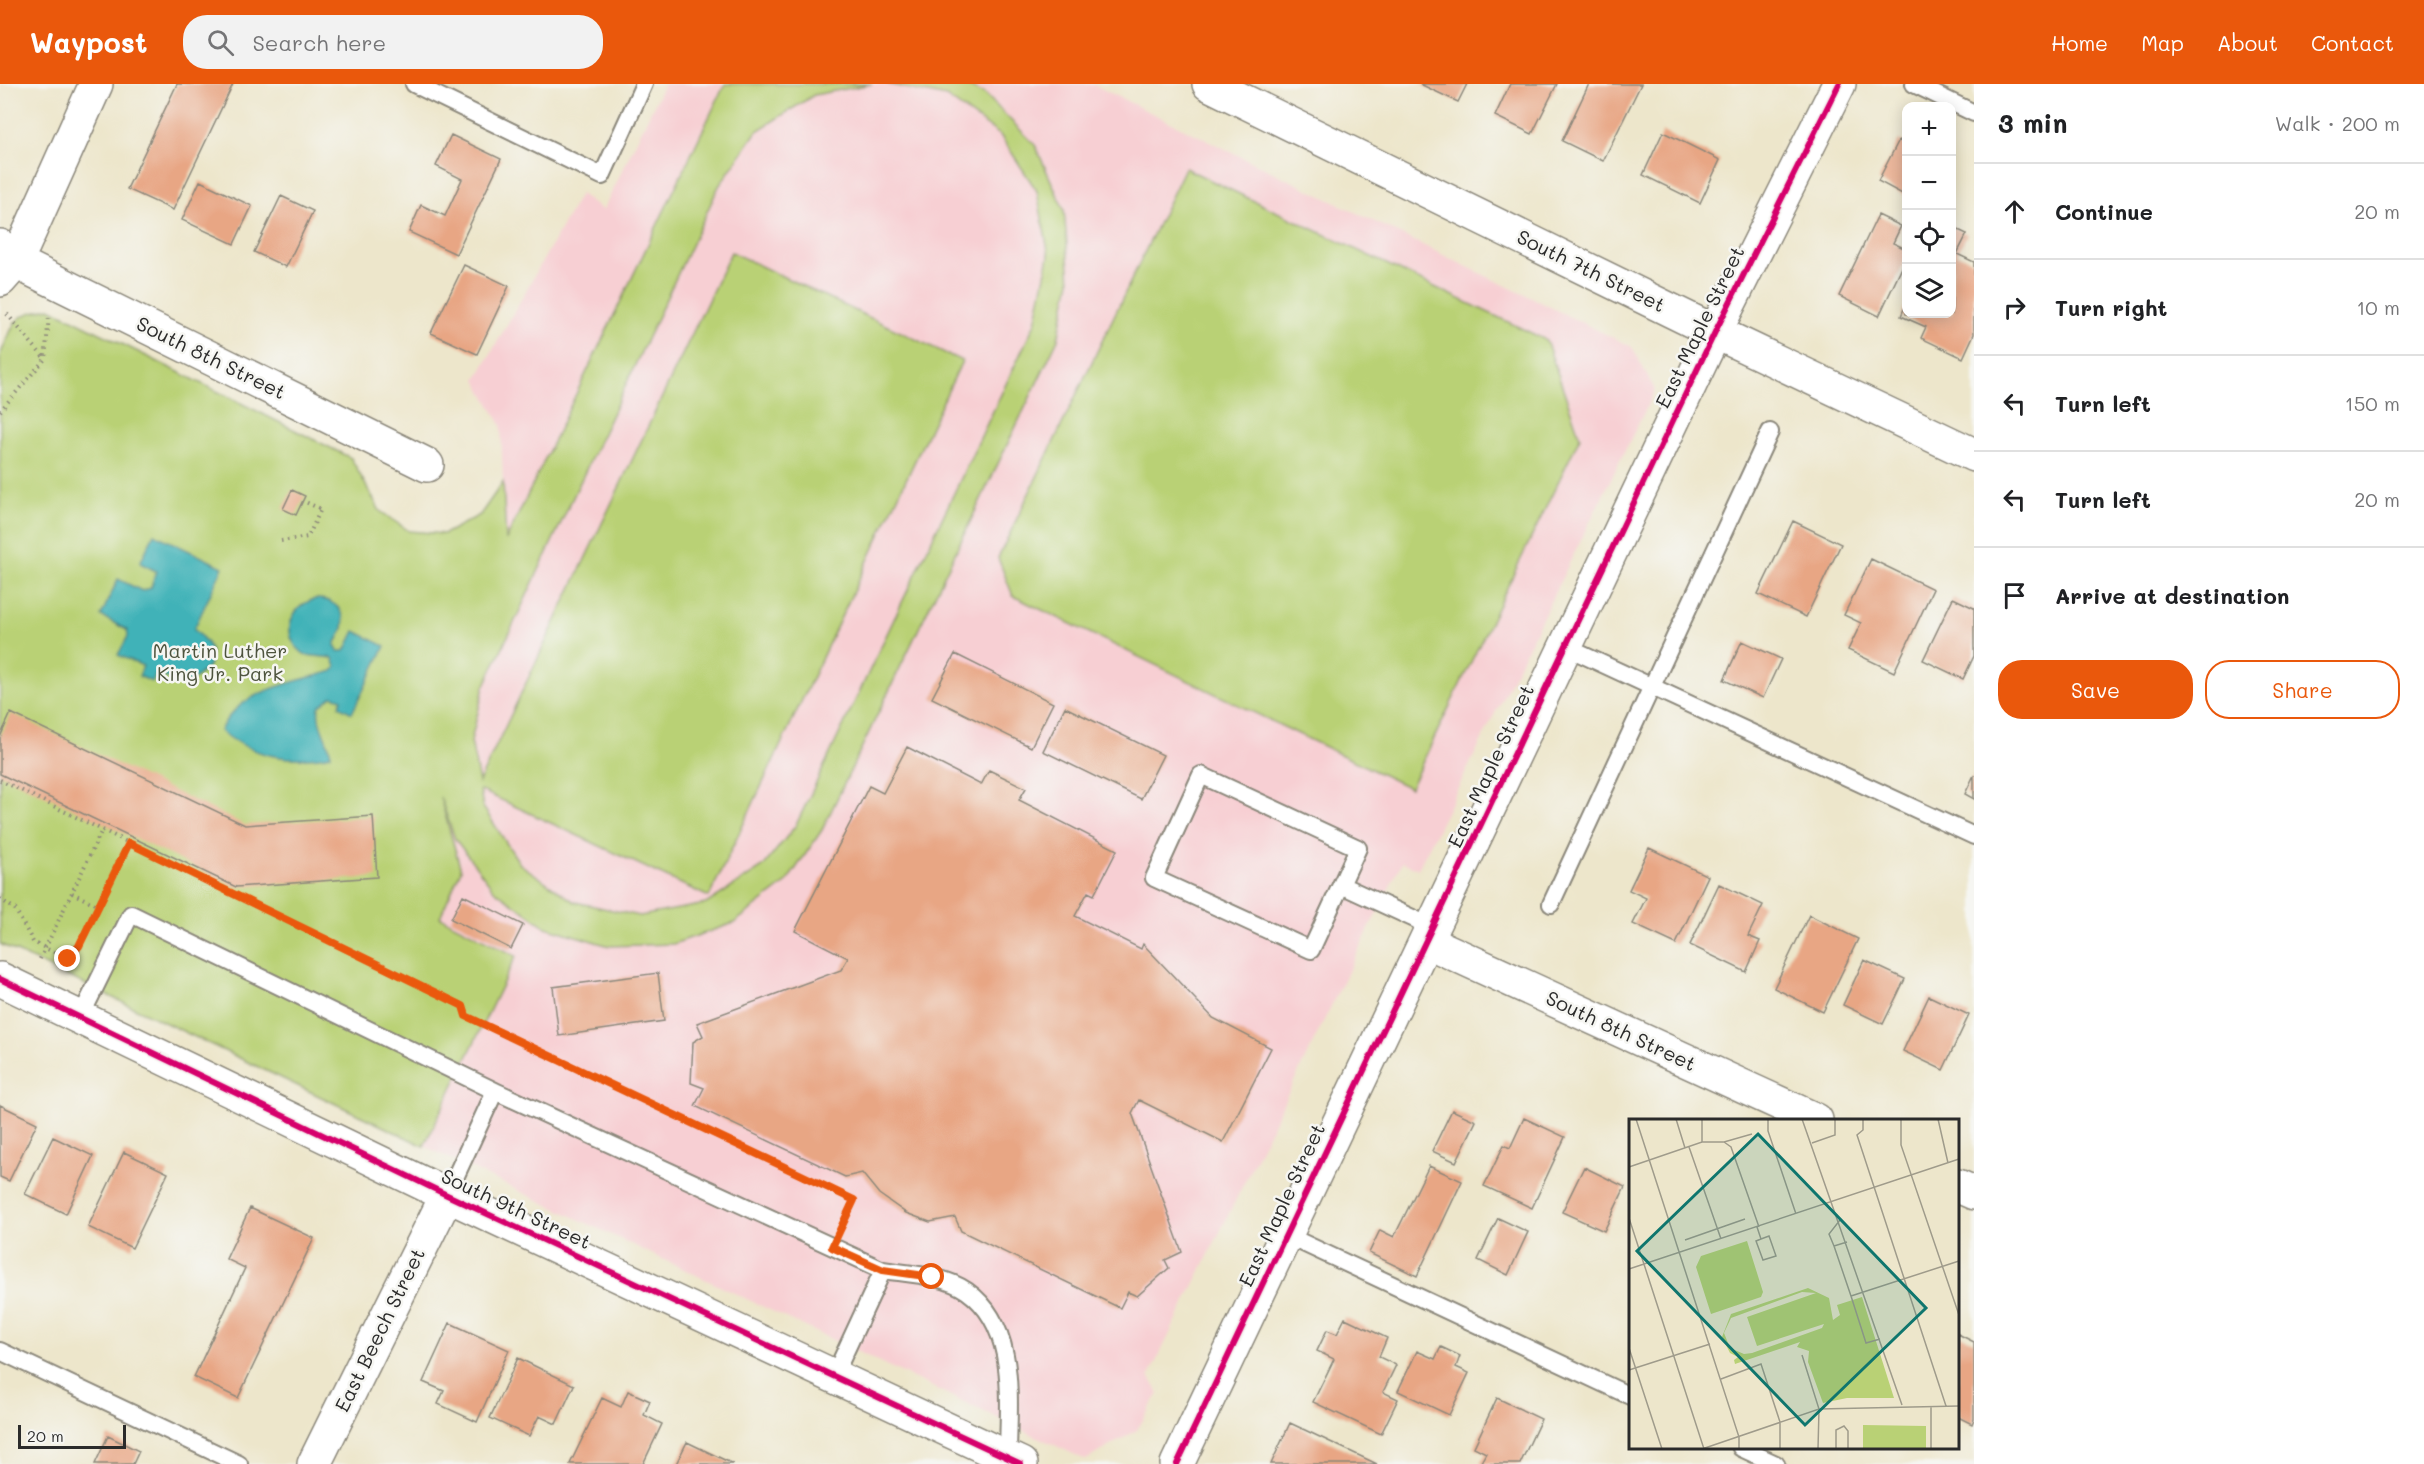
<!DOCTYPE html>
<meta charset="utf-8">
<style>
:root{--surface:#fff;--page:#f2f2f2;--text:#202124;--muted:#757577;--line:#e0e0e0;--accent:#ea580c}
body{margin:0;font-family:Mali,sans-serif;background:var(--page);color:var(--text)}
.controls{position:absolute;right:18px;top:18px;display:grid;overflow:hidden;border-radius:12px;box-shadow:0 3px 15px #0003}
.controls button{width:54px;height:54px;display:grid;place-items:center;padding:0;border:0;border-bottom:2px solid var(--line);background:var(--surface);color:var(--text);font:30px sans-serif}
.scale{position:absolute;left:18px;bottom:15px;width:108px;box-sizing:border-box;padding-left:6px;border:3px solid #2b2b2b;border-top:0;font-size:16px;line-height:21px;white-space:nowrap;color:#2b2b2b;-webkit-text-stroke:4px #f6f6f2;paint-order:stroke}
.stop{position:absolute;width:18px;height:18px;margin:-14px;border:4px solid #ea580c;border-radius:50%;background:#fff}
.stop.end{background:#ea580c;border-color:#fff;box-shadow:0 2px 6px #0008}
.list{margin:0;padding:0;list-style:none}
h2{display:flex;justify-content:space-between;align-items:center;height:78px;margin:0;padding:0 24px;font-size:26px}
h2 small{font-size:20px;font-weight:400;color:var(--muted)}
.list li{display:grid;grid-template-columns:39px 1fr auto;gap:18px;align-items:center;box-sizing:border-box;height:96px;padding:0 24px;border-top:2px solid var(--line)}
.list b{display:block;font-size:22px;white-space:nowrap}
.list em{font-size:20px;font-style:normal;color:var(--muted)}
.actions{display:flex;gap:12px;padding:18px 24px}
.actions a{flex:1;padding:14px 0;border:2px solid var(--accent);border-radius:24px;text-align:center;font-size:21px;color:var(--accent)}
.actions .main{background:var(--accent);color:#fff}
.icon{flex:none;width:33px;height:33px;fill:none;stroke:currentColor;stroke-width:2;stroke-linecap:round;stroke-linejoin:round}
.map{position:relative;flex:none;width:1974px;height:1380px;overflow:hidden}
header{display:flex;align-items:center;gap:36px;box-sizing:border-box;height:84px;padding:0 30px;background:var(--accent);color:#fff}
header strong{font-size:28px}
nav{display:flex;gap:33px;margin-inline-start:auto;font-size:21px}
.search{width:420px;height:54px;background:var(--page);display:flex;align-items:center;gap:15px;box-sizing:border-box;padding:0 21px;border-radius:24px;color:var(--muted);font-size:22px}
main{display:flex}
aside{flex:1;background:var(--surface)}
.map>svg:first-child{display:block}
.built{fill:#f7cfd3}
.green{fill:#b9d175;stroke:#727e50;stroke-width:1.5}
.water{fill:#41b2b8;stroke:#366e72;stroke-width:1.5}
.building{fill:#e8a684}
.lines{fill:none;stroke-linecap:round;stroke-linejoin:round}
.lane-casing{stroke:#8c887b;stroke-width:20}
.street-casing{stroke:#8c887b;stroke-width:36}
.path{stroke:#8c887b;stroke-width:4;stroke-dasharray:1.5 4.5;stroke-linecap:butt}
.lane{stroke:#fff;stroke-width:16}
.street{stroke:#fff;stroke-width:33}
.cycleway-casing{stroke:#f6f6f2;stroke-width:10}
.cycleway{stroke:#d6006c;stroke-width:6}
.route{stroke:#ea580c;stroke-width:8}
.labels{text-anchor:middle;stroke-width:5;stroke-linejoin:round;paint-order:stroke}
.street-label{font-size:20px;fill:#2b2b2b;stroke:#f6f6f2}
.park-label{font-size:20px;fill:#4e543e;stroke:#f6f6f2}
.inset-road{fill:none;stroke:#9f9b8b;stroke-width:1.5}
.view{fill:#0f766e;fill-opacity:0.15;stroke:#0f766e;stroke-width:3}
.inset-edge{fill:none;stroke:#2b2b2b;stroke-width:3}
</style>
<header>
<strong>Waypost</strong>
<div class="search"><svg class="icon" aria-label="search" viewBox="0 0 24 24"><circle cx="10" cy="10" r="6"/><path d="M15 15l6 6"/></svg>Search here</div>
<nav><a>Home</a><a>Map</a><a>About</a><a>Contact</a></nav>
</header>
<main>
<div class="map">
<svg width="1974" height="1380" viewBox="0 0 1974 1380">
<rect width="100%" height="100%" fill="#f6f6f2"/>
<filter id="ink" filterUnits="userSpaceOnUse"><feTurbulence type="fractalNoise" baseFrequency=".0167" numOctaves="2"/><feDisplacementMap in="SourceGraphic" scale="12" xChannelSelector="R" yChannelSelector="G"/><feConvolveMatrix kernelMatrix="1 2 1 2 8 2 1 2 1" color-interpolation-filters="sRGB"/></filter>
<filter id="wash" filterUnits="userSpaceOnUse"><feTurbulence type="fractalNoise" baseFrequency=".008" numOctaves="4" result="noise"/><feDisplacementMap in="SourceGraphic" scale="24" xChannelSelector="R" yChannelSelector="G"/><feGaussianBlur stdDeviation="1.35" result="paint"/><feColorMatrix in="noise" values="0 0 0 0 0 0 0 0 0 0 0 0 0 0 0 0 0 1.4 0 .05"/><feComposite in="paint" operator="in"/></filter>
<g filter="url(#wash)">
<rect width="100%" height="100%" fill="#ede6cb"/>
<path class="built" d="M664,0H1092L1632,263L1655,306L1418,785L1402,778L1149,1292L1159,1309L1137,1346L1086,1376L424,1062L516,872L440,833L461,786L434,694L505,458L501,341L476,296L580,110L603,126Z"/>
<path class="green" d="M725,0H872L814,11L757,47L719,102L484,603L471,657L479,698L731,168L962,277L709,813L480,706L483,723L520,780L575,818L640,832L706,820L763,783L796,741L1035,239L1049,172L1037,107L1000,51L946,13L887,0H964L985,10L1035,61L1064,126L1070,197L1058,255L822,746L786,799L734,839L673,860L609,862L546,843L494,806L455,755L440,713L461,786L440,833L516,872L424,1062L0,860V271C16,237 11,231 50,224L351,374L380,427L409,447L444,450L480,431L503,398L506,456Z
M1185,84L1546,256L1580,353L1410,704L1013,512L998,474Z"/>
<path class="water" d="M154,450L223,483L194,545C205,557 215,562 209,582L193,596L182,599L156,590L152,598L139,592L143,582L118,571L128,552L127,546L101,532L118,495L142,507L151,504L156,487L140,479Z
M315,515C331,514 347,525 343,544C342,550 337,555 335,561L338,567H345L355,547L385,562L352,629L339,622L342,615L332,612L319,623C316,640 328,654 331,671C289,679 255,673 220,647C239,605 293,599 333,587L336,583L333,574L306,571C280,556 287,523 315,515Z"/>
<g id="blocks">
<path class="building" d="M177,0H233L173,126L127,105Z
M1420,0H1467L1458,18Z
M1510,0H1557L1532,50L1495,32Z
M1589,0H1641L1603,77L1562,57Z
M1663,48L1720,76L1700,119L1643,91Z
M451,51L501,75L456,170L409,148L421,121L445,132L462,95L436,82Z
M1899,56L1906,60V112L1878,97Z
M200,97L252,122L234,160L182,136Z
M281,112L313,127L286,183L254,168Z
M1878,131L1901,142L1893,159L1906,165V175L1879,232L1839,212Z
M1952,143L1967,150L1957,170L1974,178V250L1963,274L1921,254L1926,243L1901,232L1906,220V230H1952Z
M464,181L509,202L477,270L431,249Z
M292,406L305,412L296,431L283,425Z
M1793,437L1841,460L1806,533L1758,510Z
M1871,475L1933,505L1894,588L1848,566L1861,539L1844,531Z
M1953,514L1974,524V572L1963,595L1923,576Z
M1742,557L1781,575L1763,614L1724,596Z
M955,570L1053,619L1031,663L932,614Z
M1065,623L1163,671L1141,715L1043,667Z
M11,629L245,741L373,732L377,793L236,803L0,690V653Z
M907,663L981,701L989,686L1026,704L1019,716L1117,766L1094,811L1088,808L1075,832L1141,865L1143,860L1213,934L1271,964L1223,1058L1139,1016L1132,1029L1182,1168L1165,1176L1169,1184L1137,1212L1128,1208L1120,1224L961,1147L955,1133L930,1138L906,1129L879,1110L862,1089L845,1093L695,1022L704,1004L691,999L693,958L703,952L697,939L841,886L848,874L795,847L869,702L883,709Z
M1974,691V715L1965,710Z
M1649,764L1708,792L1676,860L1633,840L1646,814L1629,806Z
M1719,800L1763,821L1748,852L1760,857L1746,888L1690,861Z
M463,811L523,841L511,865L451,835Z
M1809,831L1858,855L1823,928L1774,904Z
M1864,876L1905,895L1883,940L1843,921Z
M658,889L664,937L559,952L553,903Z
M1929,912L1969,931L1943,986L1903,967Z
M0,1021L37,1039L9,1097L0,1093Z
M1452,1026L1476,1037L1456,1078L1432,1067Z
M1524,1034L1565,1053L1532,1124L1484,1102L1504,1061L1510,1064Z
M53,1053L93,1072L66,1130L25,1110Z
M124,1068L168,1089L132,1164L88,1143Z
M1429,1082L1462,1097L1417,1192L1369,1169L1380,1146L1394,1153Z
M1584,1083L1625,1103L1604,1147L1562,1128Z
M250,1124L314,1154L238,1314L194,1293L245,1184L226,1175Z
M1498,1134L1528,1148L1508,1191L1478,1176Z
M1345,1234L1387,1254L1379,1273L1396,1281L1383,1308L1398,1315L1381,1350L1313,1318L1334,1275L1317,1267L1327,1246L1337,1250Z
M450,1239L509,1266L477,1338L438,1320L444,1307L423,1298Z
M1958,1250L1974,1258V1335L1972,1340L1958,1333Z
M1441,1263L1460,1272L1456,1283L1469,1289L1449,1331L1398,1307L1417,1267L1435,1275Z
M518,1274L574,1301L556,1340L539,1332L529,1352L490,1334Z
M628,1307L650,1317L644,1331L662,1340L643,1380H570L602,1314L621,1323Z
M1497,1314L1541,1335L1520,1380H1480L1486,1369L1474,1363Z
M1290,1339L1377,1380H1271Z
M108,1352L139,1367L133,1380H95Z
M687,1358L733,1380H676Z"/>
</g>
</g>
<g filter="url(#ink)">
<use href="#blocks" fill-opacity="0" stroke="#8c887b" stroke-width="1.5"/>
<g class="lines">
<defs>
<path id="lane" d="M414,0L602,92L644,0
M1914,0L1974,29
M1566,563L1974,752
M1341,801L1311,866L1154,794L1201,691L1358,764L1341,801L1432,843
M1551,820L1770,348
M80,934L131,830L495,1007
M447,1111L495,1007L883,1186L834,1292
M1286,1151L1630,1312
M883,1186C910,1190 944,1191 967,1207C1019,1244 1008,1319 1008,1374
M0,1267L239,1380
M1741,1364L1776,1380"/>
<path id="street" d="M1209,0L1715,248L1974,371
M0,162L16,178L427,381
M0,196L16,178L96,0
M1426,857L1816,1036
M0,895L447,1111L1021,1380
M1958,1102L1974,1109
M314,1380L447,1111
M1177,1380L1715,248L1839,0"/>
</defs>
<use href="#lane" class="lane-casing"/>
<use href="#street" class="street-casing"/>
<path class="path" d="M7,230L45,275
M0,327L45,275L49,232
M281,457L308,453L321,425L303,417
M0,696L463,922L466,932L853,1116L843,1139
M72,809L99,822
M0,815L15,825L33,858L72,877L77,882
M40,875L102,746
M68,875L79,862L129,759"/>
<use href="#lane" class="lane"/>
<use href="#street" class="street"/>
<defs>
<path id="cycleway" d="M0,895L447,1111L1021,1380
M1177,1380L1715,248L1839,0"/>
</defs>
<use href="#cycleway" class="cycleway-casing"/>
<use href="#cycleway" class="cycleway"/>
</g>
</g>
<g class="lines" filter="url(#ink)">
<path class="route" d="M68,875L79,862L129,759L463,922L466,932L854,1116L832,1163L883,1186L932,1193"/>
</g>
<g class="labels">
<g class="street-label">
<text transform="translate(1591 187) rotate(26)" y="7">South 7th Street</text>
<text transform="translate(1700 243) rotate(-64)" y="7">East Maple Street</text>
<text transform="translate(211 274) rotate(26)" y="7">South 8th Street</text>
<text transform="translate(1491 682) rotate(-65)" y="7">East Maple Street</text>
<text transform="translate(1621 947) rotate(25)" y="7">South 8th Street</text>
<text transform="translate(1282 1121) rotate(-65)" y="7">East Maple Street</text>
<text transform="translate(516 1125) rotate(25)" y="7">South 9th Street</text>
<text transform="translate(380 1246) rotate(-64)" y="7">East Beech Street</text>
</g>
<g class="park-label">
<text x="220" y="574">Martin Luther<tspan x="220" dy="23">King Jr. Park</tspan></text>
</g>
</g>
<g transform="translate(1629 1035)">
<rect width="330" height="330" fill="#ede6cb"/>
<path d="M118,122L134,173L132,178L82,195L67,148L72,137ZM179,169L200,179L204,201L211,196L208,186L233,178L265,279H218L194,284L179,243L180,232L168,228L171,223L106,245L105,241L109,238L101,234L93,218L102,195ZM173,173L187,174L118,198L128,227L195,205L193,209L123,234L115,235L101,229L95,214L102,199ZM234,306L297,307V330H234Z" fill="#b9d175" fill-rule="evenodd"/>
<path class="inset-road" d="M7,0L110,318V330M47,0L56,29M73,0V23M139,0V12L167,95M173,0L273,286M234,0V11L228,16L317,287M272,0V26L330,196M309,0L319,44M95,23L102,28L130,108M183,24L206,16V0M60,28L92,120M0,48L73,23H95L123,15M0,99L75,330M128,108L132,120L127,122L134,141L147,137L140,117L132,120M56,121L116,100M218,123L205,127L222,177L330,142M205,127L200,115L211,101M0,150L330,40M222,177L237,224L251,220M0,229L33,330M173,236L190,290L189,330M0,251L81,225M92,260L132,245L151,303V330M73,330L190,290L330,287M207,330V311L215,307L219,312V330M302,330V287"/>
<path class="view" d="M129,15L297,189L176,306L8,132Z"/>
<rect width="330" height="330" class="inset-edge"/>
</g>
</svg>
<div class="controls">
<button>+</button>
<button>−</button>
<button><svg class="icon" aria-label="locate" viewBox="0 0 24 24"><circle cx="12" cy="12" r="6"/><path d="M12 2v4M12 18v4M2 12h4M18 12h4"/></svg></button>
<button><svg class="icon" aria-label="layers" viewBox="0 0 24 24"><path d="M12 4l9 5-9 5-9-5zM3 14l9 5 9-5"/></svg></button>
</div>
<div class="scale">20 m</div>
<div class="stop" style="left:932px;top:1193px"></div>
<div class="stop end" style="left:68px;top:875px"></div>
</div>
<aside>
<h2>3 min<small>Walk · 200 m</small></h2>
<ul class="list">
<li><svg class="icon" aria-label="ahead" viewBox="0 0 24 24"><path d="M12 20V5M6 11l6-6 6 6"/></svg><div><b>Continue</b></div><em>20 m</em></li>
<li><svg class="icon" aria-label="right" viewBox="0 0 24 24"><path d="M7 20v-9h11M14 6l5 5-5 5"/></svg><div><b>Turn right</b></div><em>10 m</em></li>
<li><svg class="icon" aria-label="left" viewBox="0 0 24 24"><path d="M17 20v-9H6M10 6l-5 5 5 5"/></svg><div><b>Turn left</b></div><em>150 m</em></li>
<li><svg class="icon" aria-label="left" viewBox="0 0 24 24"><path d="M17 20v-9H6M10 6l-5 5 5 5"/></svg><div><b>Turn left</b></div><em>20 m</em></li>
<li><svg class="icon" aria-label="arrive" viewBox="0 0 24 24"><path d="M6 21V4h12l-3 4 3 4H6"/></svg><div><b>Arrive at destination</b></div></li>
</ul>
<div class="actions"><a class="main">Save</a><a>Share</a></div>
</aside>
</main>
